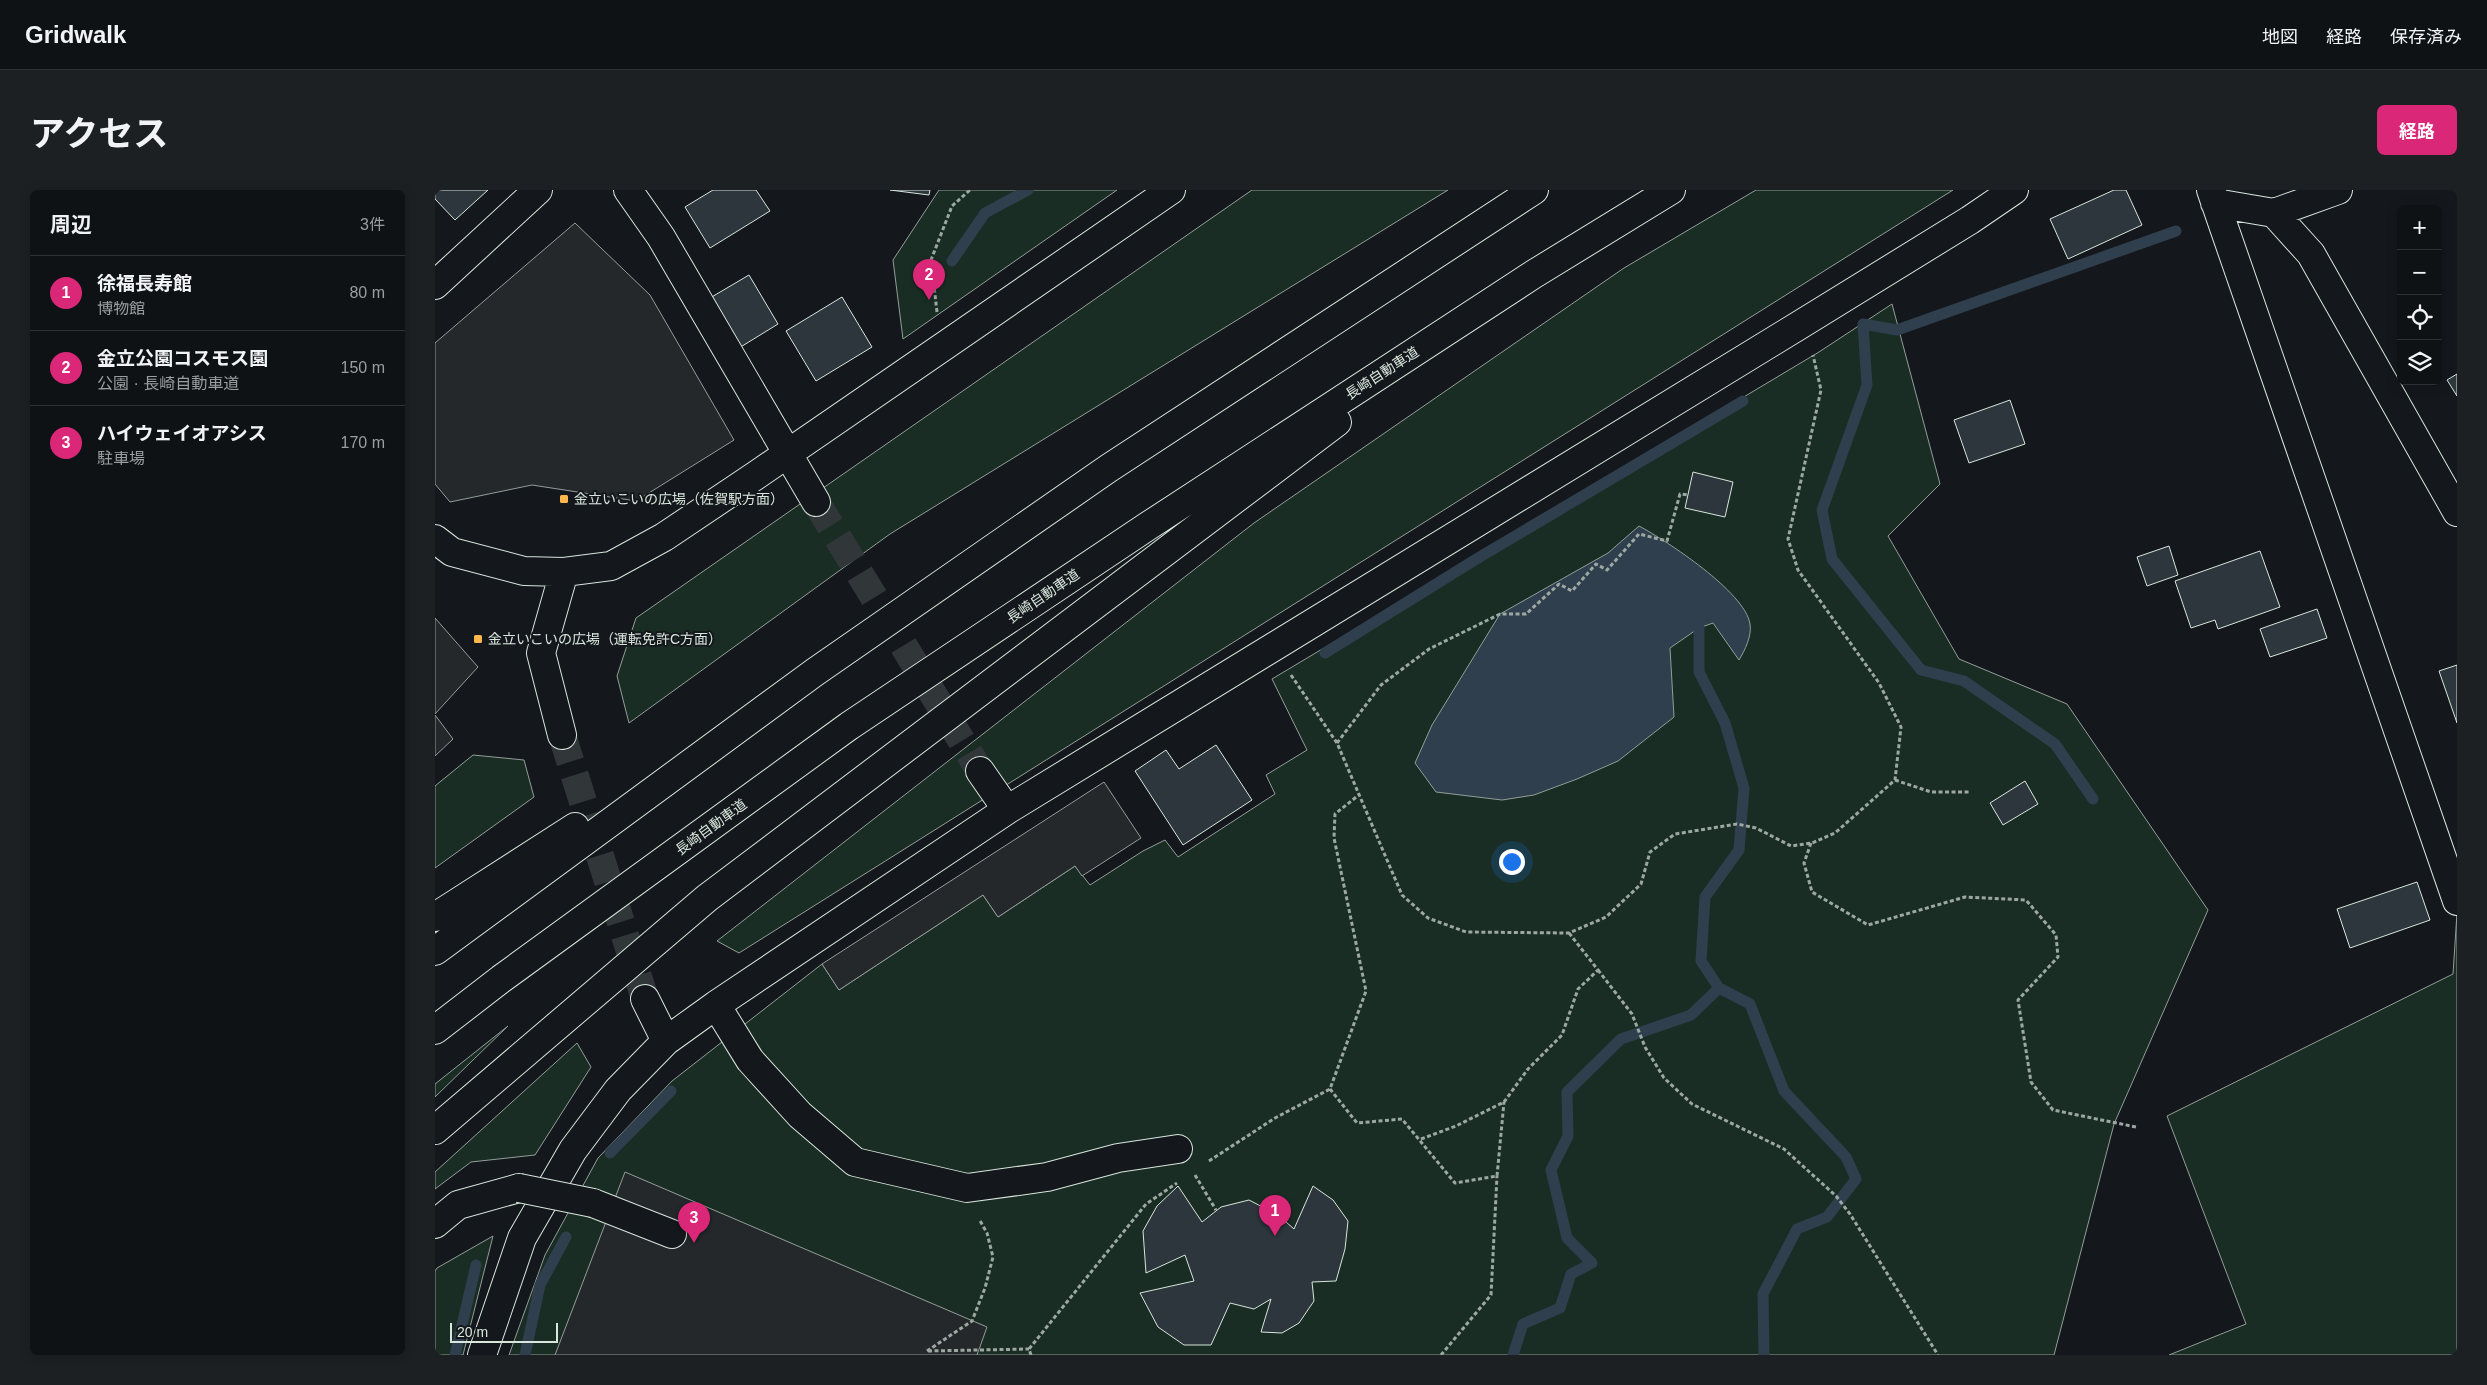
<!DOCTYPE html>
<html lang="ja">
<meta charset="utf-8">
<style>
:root{--surface:#0f1215;--page:#1d2022;--text:#f1f3f6;--muted:#9b9ea0;--line:#2f3234;--accent:#db2777}
body{margin:0;font-family:Arial,"Noto Sans JP",sans-serif;background:var(--page);color:var(--text)}
.controls{position:absolute;right:15px;top:15px;display:grid;overflow:hidden;border-radius:8px;box-shadow:0 2px 12px #0003}
.controls button{width:45px;height:45px;display:grid;place-items:center;padding:0;border:0;border-bottom:1px solid var(--line);background:var(--surface);color:var(--text);font:25px sans-serif}
.scale{position:absolute;left:15px;bottom:12px;width:108px;box-sizing:border-box;padding-left:5px;border:2px solid #d8e6dc;border-top:0;font-size:14px;line-height:18px;white-space:nowrap;color:#d8e6dc;-webkit-text-stroke:4px #14181c;paint-order:stroke}
.you{position:absolute;left:1076px;top:671px;width:18px;height:18px;margin:-12px;border:4px solid #fff;border-radius:50%;background:#1a73e8;box-shadow:0 0 0 8px #1a73e833}
.badge{display:grid;place-items:center;width:32px;height:32px;border-radius:50%;background:var(--accent);color:#fff;font-size:16px;font-weight:700}
.pin{position:absolute;translate:-50% -41px;filter:drop-shadow(0 1px 2px #0008)}
.pin::after{content:'';position:absolute;top:26px;width:18px;height:15px;background:inherit;clip-path:polygon(0 0,100% 0,50% 100%)}
.list{margin:0;padding:0;list-style:none}
h2{display:flex;justify-content:space-between;align-items:center;height:65px;margin:0;padding:0 20px;font-size:21px}
h2 small{font-size:16px;font-weight:400;color:var(--muted)}
.list li{display:grid;grid-template-columns:32px 1fr auto;gap:15px;align-items:center;box-sizing:border-box;height:75px;padding:0 20px;border-top:1px solid var(--line)}
.list b{display:block;font-size:19px;white-space:nowrap}
.list p{margin:0;font-size:16px;white-space:nowrap;color:var(--muted)}
.list em{font-size:16px;font-style:normal;color:var(--muted)}
.icon{flex:none;width:28px;height:28px;fill:none;stroke:currentColor;stroke-width:2;stroke-linecap:round;stroke-linejoin:round}
.map{position:relative;flex:none;width:2022px;height:1165px;overflow:hidden;border-radius:8px}
header{display:flex;align-items:center;gap:30px;box-sizing:border-box;height:70px;padding:0 25px;background:var(--surface);border-bottom:1px solid var(--line)}
header strong{font-size:24px}
nav{display:flex;gap:28px;margin-inline-start:auto;font-size:18px}
.intro{display:flex;align-items:center;justify-content:space-between;box-sizing:border-box;height:120px;padding:0 30px}
h1{margin:0;font-size:35px}
.button{padding:12px 22px;border-radius:8px;background:var(--accent);color:#fff;font-size:18px;font-weight:700}
main{display:flex;gap:30px;padding:0 30px}
aside{flex:1;background:var(--surface);border-radius:8px;box-shadow:0 2px 12px #0003}
.map>svg:first-child{display:block}
.green{fill:#1a2d24;stroke:#939e99}
.parking{fill:#24282b;stroke:#939e99}
.water{fill:#2f3f4d;stroke:#939e99}
.lines{fill:none;stroke-linecap:round;stroke-linejoin:round}
.stream{stroke:#2f3f4d;stroke-width:11}
.building{fill:#2c363c;stroke:#d8e6dc}
.minor-tunnel{stroke:#313739;stroke-width:28;stroke-dasharray:28 14;stroke-linecap:butt}
.minor-casing{stroke:#d8e6dc;stroke-width:30}
.highway-casing{stroke:#d8e6dc;stroke-width:30}
.path{stroke:#9da8a2;stroke-width:3;stroke-dasharray:4 2.5;stroke-linecap:butt}
.minor{stroke:#14181c;stroke-width:28}
.highway{stroke:#14181c;stroke-width:28}
.minor-bridge-casing{stroke:#d8e6dc;stroke-width:30;stroke-linecap:butt}
.minor-bridge{stroke:#14181c;stroke-width:28}
.poi-dot{fill:#ffb74d;stroke:#14181c;stroke-width:2}
.labels{text-anchor:middle;stroke-width:4;stroke-linejoin:round;paint-order:stroke}
.street-label{font-size:14px;fill:#d8e6dc;stroke:#14181c}
.poi-label{font-size:14px;fill:#d8e6dc;stroke:#14181c;text-anchor:start}
</style>
<header>
<strong>Gridwalk</strong>
<nav><a>地図</a><a>経路</a><a>保存済み</a></nav>
</header>
<div class="intro"><h1>アクセス</h1><a class="button">経路</a></div>
<main>
<aside>
<h2>周辺<small>3件</small></h2>
<ul class="list">
<li><span class="badge">1</span><div><b>徐福長寿館</b><p>博物館</p></div><em>80 m</em></li>
<li><span class="badge">2</span><div><b>金立公園コスモス園</b><p>公園 · 長崎自動車道</p></div><em>150 m</em></li>
<li><span class="badge">3</span><div><b>ハイウェイオアシス</b><p>駐車場</p></div><em>170 m</em></li>
</ul>
</aside>
<div class="map">
<svg width="2022" height="1165" viewBox="0 0 2022 1165">
<rect width="100%" height="100%" fill="#14181c"/>
<path class="green" d="M504,0H682L468,149L458,70Z
M817,0H1013L455,344L194,533L182,486L201,428Z
M1321,0H1518L304,763L282,751L819,333L1189,78Z
M1457,114L1505,294L1453,346L1524,469L1632,514L1773,720L1679,934L1619,1165H74L110,1065L163,968L237,891L387,774L404,800L548,705L563,727L640,676L655,695L708,661L730,650L743,667L840,604L831,585L872,560L837,489L1384,162Z
M38,565L89,570L99,607L0,678V596Z
M2022,723V1165H1734L1811,1134L1732,926L2018,784Z
M73,836L0,907V894Z
M142,853L156,877L100,965L36,972L0,999V982Z
M58,1046L28,1165H0V1081L2,1078Z"/>
<path class="parking" d="M140,33L215,105L299,250L201,311L97,295L15,312L0,294V153Z
M0,428L43,477L0,524Z
M0,525L18,549L0,566Z
M669,592L706,648L647,686L640,676L563,727L548,705L404,800L387,774Z
M190,982L552,1137L542,1165H120Z"/>
<path class="water" d="M1204,336C1232,351 1310,402 1315,434C1317,446 1310,460 1304,470L1278,433L1264,438L1235,458L1239,527L1183,571L1142,589L1099,605L1067,610L1001,602L980,573L997,535L1065,424L1173,363Z"/>
<g class="lines">
<path class="stream" d="M517,71L550,23L593,0
M1264,438V482L1290,533L1309,598L1304,660L1270,707L1266,771L1284,798L1315,814L1349,901L1411,967L1421,989L1392,1027L1362,1039L1328,1104L1329,1165
M890,463L1043,368L1308,211
M1658,609L1620,554L1529,491L1486,480L1397,369L1387,320L1432,195L1428,134L1462,140L1741,41
M175,963L236,901
M20,1165L41,1075
M90,1165L105,1095L131,1047
M1078,1165L1088,1134L1125,1118L1136,1084L1157,1073L1132,1048L1116,980L1133,946L1132,902L1186,849L1256,825L1284,798"/>
</g>
<path class="building" d="M0,0H53L20,30L0,9Z
M278,0H321L335,21L275,58L250,17Z
M455,0H495L494,5Z
M1679,0H1691L1707,35L1633,69L1615,29Z
M314,85L343,134L304,158L275,108Z
M407,107L437,157L381,191L351,141Z
M2022,184V206L2012,190Z
M1575,210L1590,254L1534,273L1519,230Z
M1258,282L1298,292L1290,327L1250,318Z
M1734,356L1743,385L1712,396L1702,367Z
M1825,361L1845,417L1783,439L1780,430L1756,438L1740,391Z
M1882,419L1892,448L1835,467L1825,439Z
M2022,475V533L2004,481Z
M781,555L817,610L748,655L700,581L731,560L744,579Z
M1590,591L1603,614L1568,635L1555,613Z
M1982,692L1995,730L1915,758L1902,719Z
M743,996L767,1032L786,1017L814,1010L843,1025L859,1039L878,996L898,1010L913,1031L910,1059L901,1091L877,1092L879,1111L864,1133L847,1143L826,1142L836,1109L819,1119L795,1113L776,1155H749L723,1137L705,1103L759,1091L750,1065L711,1083L708,1041L722,1016Z"/>
<g class="lines">
<path class="minor-tunnel" d="M381,312L545,581
M127,545L210,809"/>
<defs>
<path id="minor" d="M193,0L226,47L381,312
M1776,0L2022,711
M1780,13L1839,23L1903,0
M1839,23L1876,64L2022,322
M0,95L103,0
M0,349L17,362L89,381L129,382L176,376L229,347L320,286L736,0
M127,545L106,463L129,382
M545,581L572,620
M210,809L231,851
M281,815L315,870L365,925L420,972L532,998L612,987L683,968L743,959
M158,1013L237,1044
M0,1034L23,1015L84,998
M47,1165L87,1048L138,960L183,900L231,851L281,815L572,620L1363,136L1535,30L1579,0"/>
<path id="highway" d="M0,727L140,637
M0,761L380,482L674,278L1099,0
M0,840L66,789L414,536L713,336L1099,84L1236,0
M0,940L272,708L902,232"/>
</defs>
<use href="#minor" class="minor-casing"/>
<use href="#highway" class="highway-casing"/>
<path class="path" d="M502,122L496,70L517,16L535,0
M856,485L902,553L967,705L993,728L1031,742L1134,743L1171,727L1206,694L1215,662L1240,644L1302,634L1321,638L1356,656L1377,653L1400,643L1460,590L1466,537L1444,493L1363,380L1353,349L1386,200L1378,165
M902,553L946,495L994,459L1065,424H1091L1124,394L1137,401L1161,374L1172,380L1204,344L1232,351L1245,304L1253,305
M1460,590L1496,602H1536
M1376,653L1369,673L1377,702L1433,735L1530,707L1591,710L1621,745L1623,767L1583,810L1596,892L1618,920L1701,937
M1163,780L1197,824L1210,857L1229,888L1257,914L1349,959L1401,1006L1415,1024L1503,1165
M895,899L922,933L967,929L1020,993L1062,986L1069,912
M986,949L1021,936L1069,912L1093,879L1127,845L1143,799L1163,780L1134,743
M774,971L840,928L895,899L931,801L899,648L900,624L925,604
M760,985L781,1020
M492,1161L537,1131L550,1098L558,1067L552,1043L544,1029
M493,1161L594,1159
M596,1165L594,1159L711,1014L742,993
M1006,1165L1056,1105L1062,986"/>
<use href="#minor" class="minor"/>
<use href="#highway" class="highway"/>
<defs>
<path id="minor-bridge" d="M84,998L158,1013"/>
</defs>
<use href="#minor-bridge" class="minor-bridge-casing"/>
<use href="#minor-bridge" class="minor-bridge"/>
</g>
<g class="poi-dot">
<rect x="124" y="304" width="10" height="10" rx="2.5"/>
<rect x="38" y="444" width="10" height="10" rx="2.5"/>
</g>
<g class="labels">
<g class="street-label">
<text transform="translate(947 183) rotate(-33)" y="5">長崎自動車道</text>
<text transform="translate(608 406) rotate(-34)" y="5">長崎自動車道</text>
<text transform="translate(276 637) rotate(-36)" y="5">長崎自動車道</text>
</g>
<g class="poi-label">
<text x="139" y="314">金立いこいの広場（佐賀駅方面）</text>
<text x="53" y="454">金立いこいの広場（運転免許C方面）</text>
</g>
</g>
</svg>
<div class="controls">
<button>+</button>
<button>−</button>
<button><svg class="icon" aria-label="locate" viewBox="0 0 24 24"><circle cx="12" cy="12" r="6"/><path d="M12 2v4M12 18v4M2 12h4M18 12h4"/></svg></button>
<button><svg class="icon" aria-label="layers" viewBox="0 0 24 24"><path d="M12 4l9 5-9 5-9-5zM3 14l9 5 9-5"/></svg></button>
</div>
<div class="scale">20 m</div>
<div class="you"></div>
<div class="pin badge" style="left:840px;top:1046px">1</div>
<div class="pin badge" style="left:494px;top:110px">2</div>
<div class="pin badge" style="left:259px;top:1053px">3</div>
</div>
</main>
